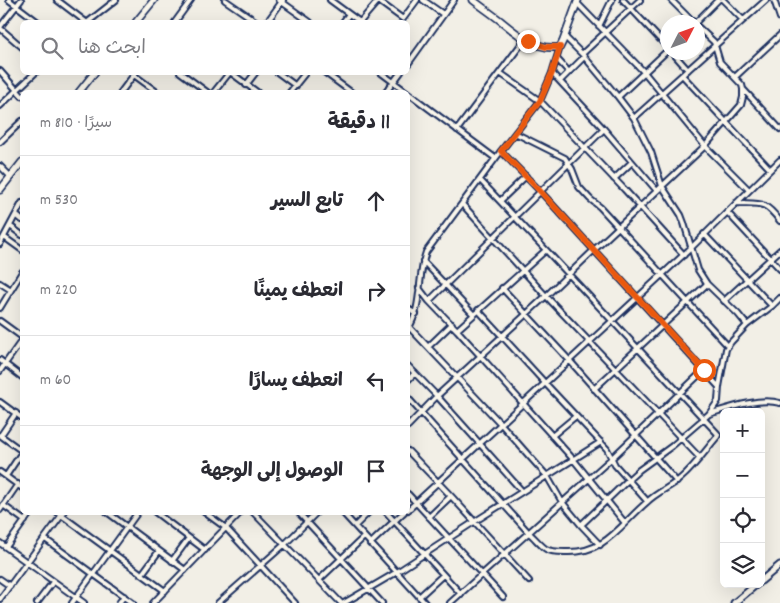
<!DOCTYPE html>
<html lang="ar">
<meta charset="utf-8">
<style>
:root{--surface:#fff;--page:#f2f2f3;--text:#2b2b33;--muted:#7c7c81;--line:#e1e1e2}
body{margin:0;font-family:Dekko,"Playpen Sans Arabic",sans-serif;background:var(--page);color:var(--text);direction:rtl}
.controls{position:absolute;right:15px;bottom:15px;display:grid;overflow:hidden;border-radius:8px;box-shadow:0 5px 20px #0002}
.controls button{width:45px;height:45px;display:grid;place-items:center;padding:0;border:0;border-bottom:1px solid var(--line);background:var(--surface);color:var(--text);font:25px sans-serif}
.compass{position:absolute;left:660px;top:15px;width:45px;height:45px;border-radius:50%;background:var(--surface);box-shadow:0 5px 20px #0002;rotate:48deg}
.stop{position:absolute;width:15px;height:15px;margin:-11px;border:4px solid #ea580c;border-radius:50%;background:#fff}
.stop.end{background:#ea580c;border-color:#fff;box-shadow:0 1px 5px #0008}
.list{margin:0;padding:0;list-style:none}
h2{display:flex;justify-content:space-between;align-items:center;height:65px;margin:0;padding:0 20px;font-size:21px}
h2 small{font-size:16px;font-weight:400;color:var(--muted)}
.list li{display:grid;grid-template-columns:32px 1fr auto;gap:15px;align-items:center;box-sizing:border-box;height:90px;padding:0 20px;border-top:1px solid var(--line)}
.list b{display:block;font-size:19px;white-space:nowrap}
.list em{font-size:16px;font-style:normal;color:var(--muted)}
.icon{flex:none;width:28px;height:28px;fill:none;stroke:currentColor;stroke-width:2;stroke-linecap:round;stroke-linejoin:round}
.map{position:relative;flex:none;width:780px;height:603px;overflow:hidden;direction:ltr}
.search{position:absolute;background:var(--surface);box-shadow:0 5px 20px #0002;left:20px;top:20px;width:390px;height:55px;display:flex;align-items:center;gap:12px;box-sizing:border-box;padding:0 18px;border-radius:8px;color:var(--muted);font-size:19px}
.panel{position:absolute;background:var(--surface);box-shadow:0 5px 20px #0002;left:20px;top:90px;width:390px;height:425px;border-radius:8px;direction:rtl}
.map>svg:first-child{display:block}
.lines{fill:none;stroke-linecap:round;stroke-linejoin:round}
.minor-casing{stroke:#1b2f5e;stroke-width:8}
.tertiary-casing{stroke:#1b2f5e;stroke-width:9}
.secondary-casing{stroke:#1b2f5e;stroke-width:9}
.minor{stroke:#fbf7ec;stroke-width:4}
.tertiary{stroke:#fbf7ec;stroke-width:5}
.secondary{stroke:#fbf7ec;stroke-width:5.5}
.route{stroke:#ea580c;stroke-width:6}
</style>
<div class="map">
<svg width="780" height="603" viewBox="0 0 780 603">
<rect width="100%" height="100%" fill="#f2efe6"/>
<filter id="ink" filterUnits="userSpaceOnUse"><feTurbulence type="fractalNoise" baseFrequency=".02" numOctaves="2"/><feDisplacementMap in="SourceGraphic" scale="10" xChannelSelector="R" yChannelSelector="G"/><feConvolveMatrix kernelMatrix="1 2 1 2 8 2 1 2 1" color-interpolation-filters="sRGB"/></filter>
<g filter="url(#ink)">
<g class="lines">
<defs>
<path id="minor" d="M9,0L38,22
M57,0L86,22
M225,0L257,22
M279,0L310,22
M330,0L360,22L378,1
M377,0L403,19L417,0
M423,0L443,14
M623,0L668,48
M671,0L693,22
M723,0L743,20
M774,0L780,18
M577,3L644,72L705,146L749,190
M88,22L116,0
M175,22L191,0
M267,22L283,0
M343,22L349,14
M696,22L718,0
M599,26L612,0
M0,27L21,0
M698,27L714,42L720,62L742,85L743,89L780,129
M0,28L22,47
M565,37L582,54L618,97L634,118L651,152L662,186L681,215L684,223L698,270L707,284L738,314L747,325L731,342L726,349L719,387L718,401L709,414L672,446L639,470L628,480L581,525
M672,52L688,70
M582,54L640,0
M557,59L569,72
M408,64L454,0
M0,71L22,96
M180,72L207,92
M230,72L257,92
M277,72L296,86
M324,72L351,92
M380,72L495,158
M500,73L540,101L624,189L684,255
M552,73L604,129L657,191
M134,75L157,92
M682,75L770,169
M735,77L780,35
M560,81L584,57
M246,85L256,72
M121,92L136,72
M214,92L230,72
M290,92L306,72
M386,92L401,72
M618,97L668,50
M0,106L36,72
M634,118L766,0
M457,130L525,39
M515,133L565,158L572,169L579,187L590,199L600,207L728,346
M0,142L22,121
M501,151L540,191L719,387
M0,166L11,177
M614,179L632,162
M480,180L546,250
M500,201L526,176
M736,203C761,204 764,200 780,221
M462,204L546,296L700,458
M727,212L780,269
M16,215L22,220
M10,226L22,235
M704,234L772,306
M4,237L22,250
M0,244L22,203
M423,261L473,314
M0,283L11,290
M419,288L429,301L457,330
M502,288L570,361L677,482
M429,301L604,129
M724,301L780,250
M0,308L22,272
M408,309L416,314
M478,310L545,383L607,449L615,465L647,501
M0,321L22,337
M747,325L772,306L780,298
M409,327L501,424L530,457L547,476L562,502L581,525L600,545
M408,329C423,306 417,277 426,252L501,151L540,101L552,73L560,47
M429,346L452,324
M0,360L22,377
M408,366L437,396L522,491
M0,371L22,340
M408,380L415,373
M594,389L707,284
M408,398L529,533C535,538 540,545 546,549C551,552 559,552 565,552C605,554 619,526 647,502C657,492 671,487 681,478C695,466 705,451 717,437L718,435L717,433L546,250L457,330L573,459L625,523
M0,402L22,418
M709,414C729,408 759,397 780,403
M408,426L437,396L546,296L594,250L705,146L741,105L743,97V89
M0,435L22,451
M1,435L16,413
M552,436L576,416
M408,451L451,496L529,581
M0,472L22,488
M6,476L22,452
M408,494L503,597
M3,505L25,521
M0,510L18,484
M408,510L692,247L780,160
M57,512L165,591
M107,512L185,570
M155,512L205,550
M204,512L226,528L295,603
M253,512L341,603
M298,512L382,603
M342,512L425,603
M386,512L461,594
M429,517L451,496
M355,526L369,512
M45,539L133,603
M0,543L84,603
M370,544L404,512
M6,547L31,512
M172,561L189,538
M142,574L159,551
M0,579L10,586
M319,580L364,537
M419,597L443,575
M0,599L64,512
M37,603L53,582
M72,603L138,512
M119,603L124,596
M153,603L241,512
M218,603L285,544L317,512
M344,603L397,572L474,522L601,442
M450,603L612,458L704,370"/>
<path id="tertiary" d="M761,581L780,565
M734,603L757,584"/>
<path id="secondary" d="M473,0C482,7 492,14 501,21C518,35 537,51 560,47L563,41L578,0
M136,22L154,0
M79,92L95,72
M0,190L22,162"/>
</defs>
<use href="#minor" class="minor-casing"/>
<use href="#tertiary" class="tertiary-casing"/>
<use href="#secondary" class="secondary-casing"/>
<use href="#minor" class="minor"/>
<use href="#tertiary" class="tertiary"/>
<use href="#secondary" class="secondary"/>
</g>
</g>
<g class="lines" filter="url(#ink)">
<path class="route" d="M528,41L546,47H560L552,73L540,101L501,151L540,191L704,370"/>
</g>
</svg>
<div class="controls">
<button>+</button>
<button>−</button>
<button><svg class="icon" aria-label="locate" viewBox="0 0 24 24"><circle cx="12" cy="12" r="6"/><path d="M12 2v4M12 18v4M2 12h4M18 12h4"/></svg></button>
<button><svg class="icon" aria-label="layers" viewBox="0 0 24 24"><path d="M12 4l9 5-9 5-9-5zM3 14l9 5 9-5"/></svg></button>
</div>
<svg class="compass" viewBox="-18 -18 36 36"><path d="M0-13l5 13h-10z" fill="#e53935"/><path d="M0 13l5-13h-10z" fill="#7c7c81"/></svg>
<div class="stop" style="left:704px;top:370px"></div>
<div class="stop end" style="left:528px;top:41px"></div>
<div class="search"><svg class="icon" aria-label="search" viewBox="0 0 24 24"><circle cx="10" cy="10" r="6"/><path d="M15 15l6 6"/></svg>ابحث هنا</div>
<section class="panel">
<h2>11 دقيقة<small>سيرًا · 810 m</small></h2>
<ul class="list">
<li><svg class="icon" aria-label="ahead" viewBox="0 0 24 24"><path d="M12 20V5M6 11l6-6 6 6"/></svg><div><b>تابع السير</b></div><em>530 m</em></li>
<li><svg class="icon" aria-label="right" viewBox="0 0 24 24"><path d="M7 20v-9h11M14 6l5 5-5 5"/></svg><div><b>انعطف يمينًا</b></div><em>220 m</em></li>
<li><svg class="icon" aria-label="left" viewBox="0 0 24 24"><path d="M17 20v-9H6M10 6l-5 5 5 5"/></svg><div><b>انعطف يسارًا</b></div><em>60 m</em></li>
<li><svg class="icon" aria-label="arrive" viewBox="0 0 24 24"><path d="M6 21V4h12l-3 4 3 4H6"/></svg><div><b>الوصول إلى الوجهة</b></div></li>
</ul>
</section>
</div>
